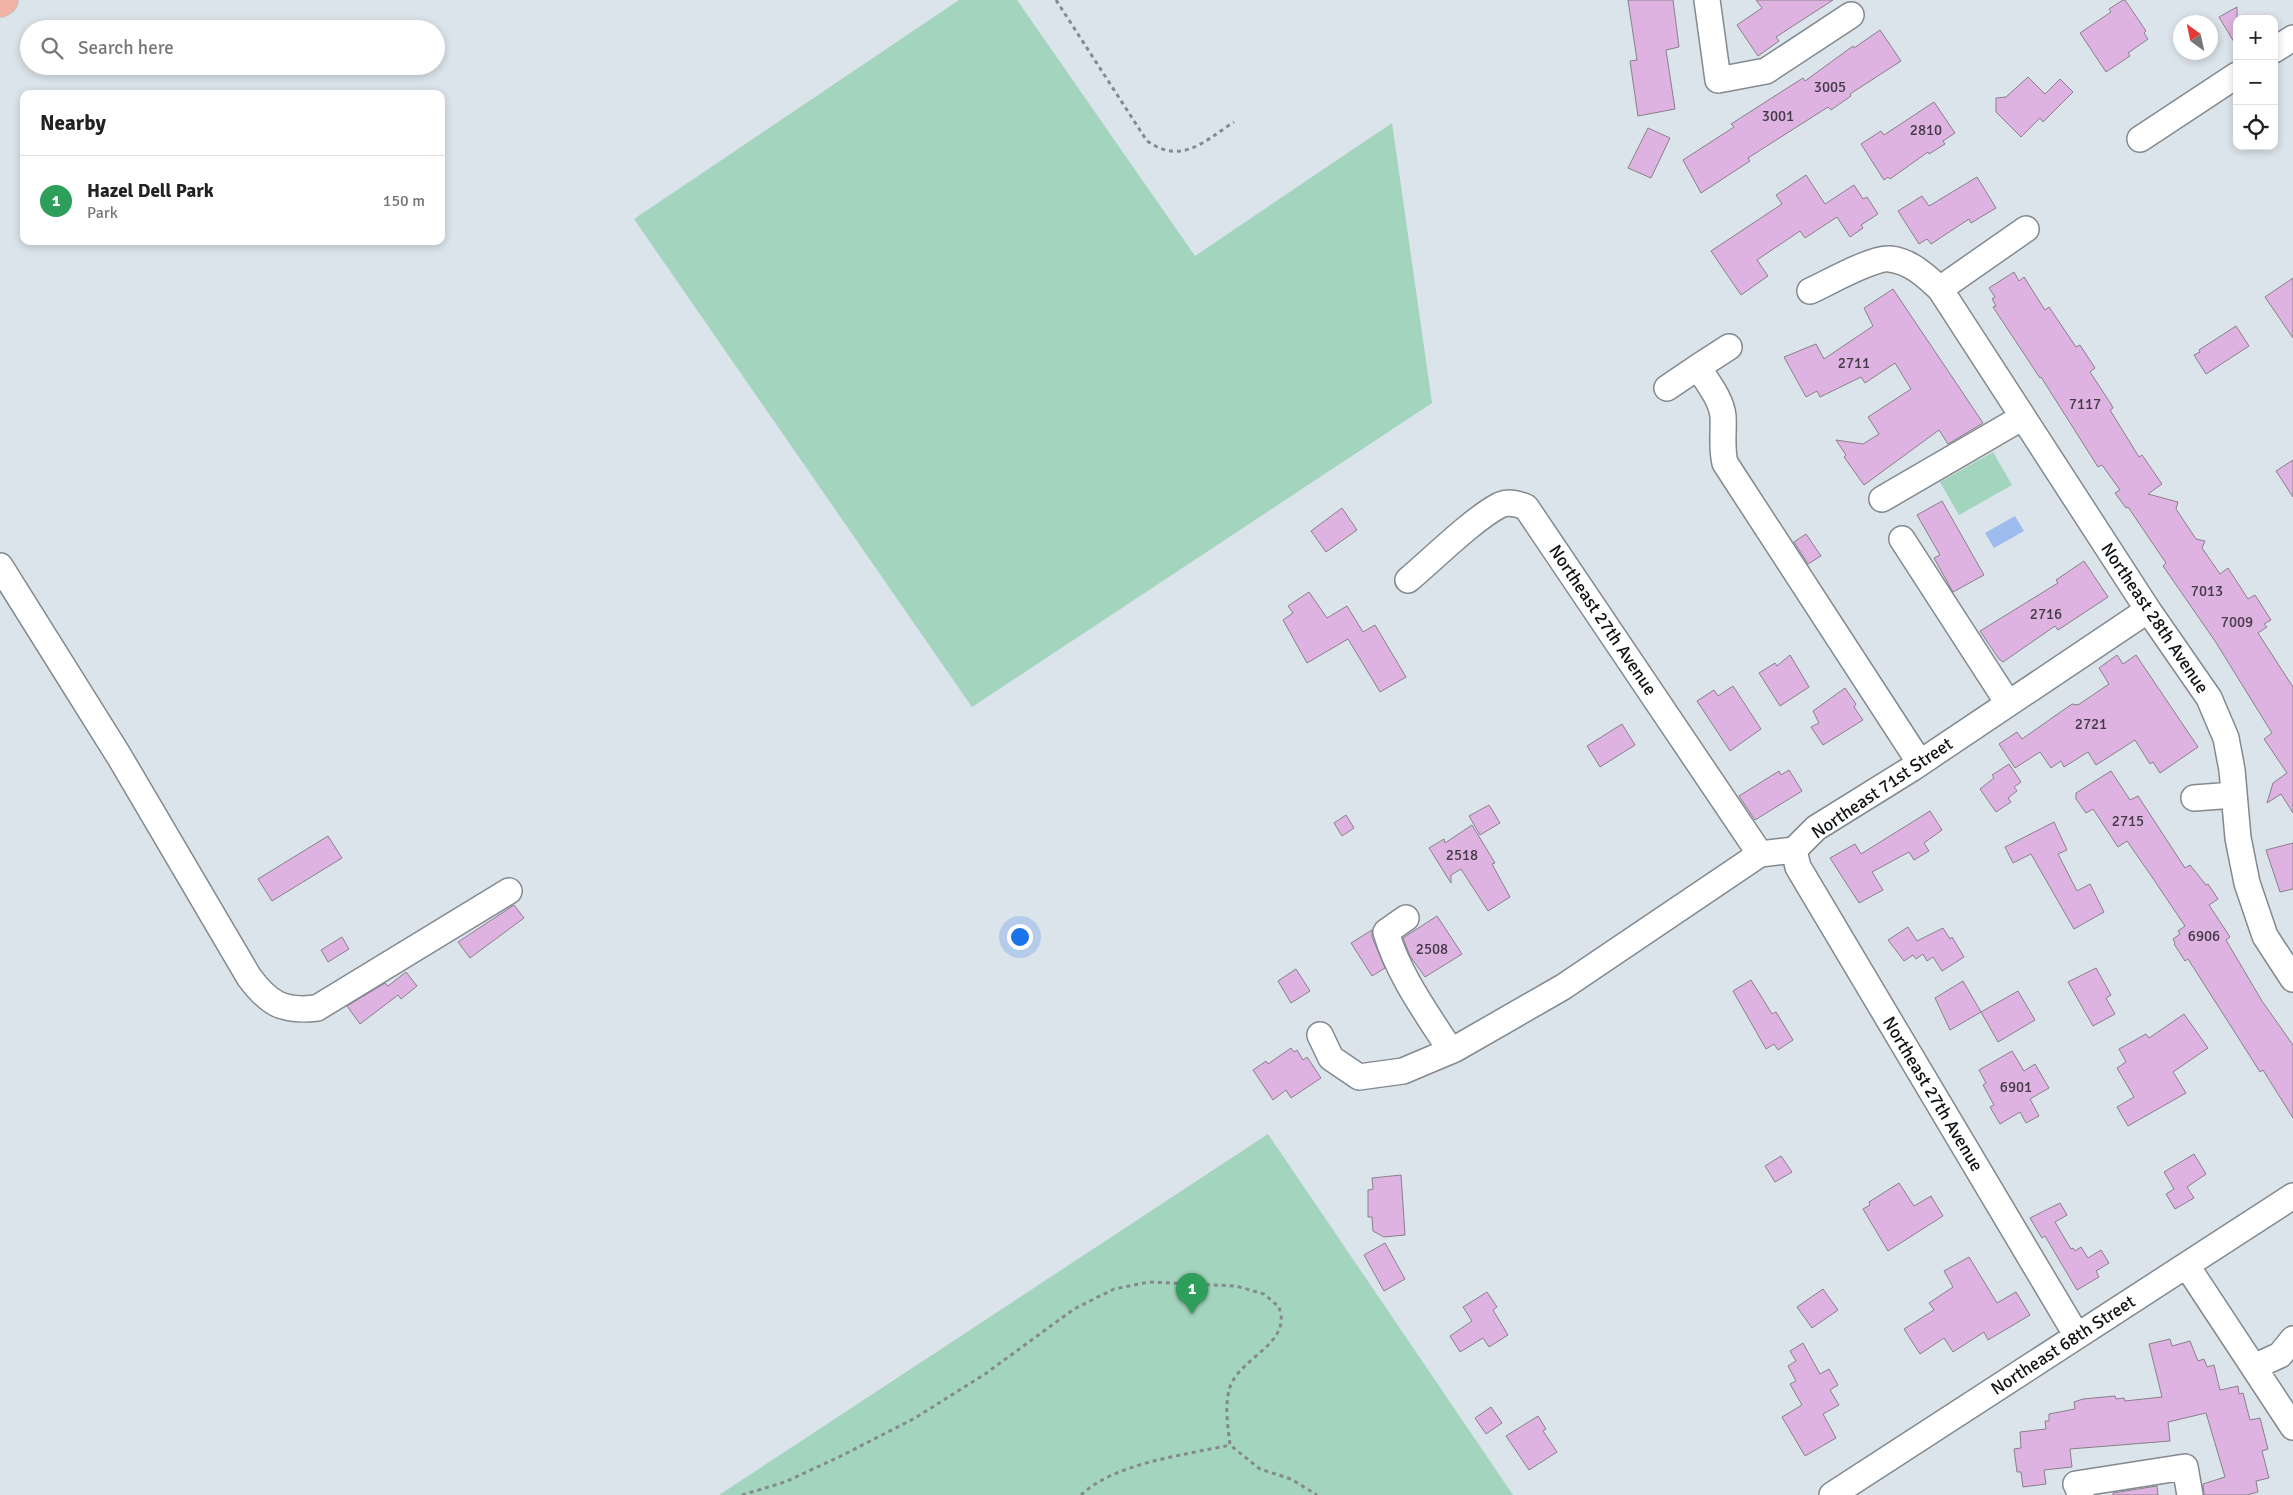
<!DOCTYPE html>
<meta charset="utf-8">
<style>
:root{--surface:#fff;--page:#f6f6f6;--text:#222;--muted:#767676;--line:#e0e0e0;--accent:#6f5f2d}
body{margin:0;font-family:Signika,sans-serif;background:var(--page);color:var(--text)}
.controls{position:absolute;right:15px;top:15px;display:grid;overflow:hidden;border-radius:10px;box-shadow:0 2px 8px #0003}
.controls button{width:45px;height:45px;display:grid;place-items:center;padding:0;border:0;border-bottom:1px solid var(--line);background:var(--surface);color:var(--text);font:25px sans-serif}
.compass{position:absolute;left:2173px;top:15px;width:45px;height:45px;border-radius:50%;background:var(--surface);box-shadow:0 2px 8px #0003;rotate:327deg}
.you{position:absolute;left:1019px;top:936px;width:18px;height:18px;margin:-12px;border:4px solid #fff;border-radius:50%;background:#1a73e8;box-shadow:0 0 0 8px #1a73e833}
.badge{display:grid;place-items:center;width:32px;height:32px;border-radius:50%;background:var(--accent);color:#fff;font-size:16px;font-weight:700}
.pin{position:absolute;translate:-50% -41px;filter:drop-shadow(0 1px 2px #0008)}
.pin::after{content:'';position:absolute;top:26px;width:18px;height:15px;background:inherit;clip-path:polygon(0 0,100% 0,50% 100%)}
.list{margin:0;padding:0;list-style:none}
h2{display:flex;justify-content:space-between;align-items:center;height:65px;margin:0;padding:0 20px;font-size:21px}
h2 small{font-size:16px;font-weight:400;color:var(--muted)}
.list li{display:grid;grid-template-columns:32px 1fr auto;gap:15px;align-items:center;box-sizing:border-box;height:90px;padding:0 20px;border-top:1px solid var(--line)}
.list b{display:block;font-size:19px;white-space:nowrap}
.list p{margin:0;font-size:16px;white-space:nowrap;color:var(--muted)}
.list em{font-size:16px;font-style:normal;color:var(--muted)}
.icon{flex:none;width:28px;height:28px;fill:none;stroke:currentColor;stroke-width:2;stroke-linecap:round;stroke-linejoin:round}
.map{position:relative;flex:none;width:2293px;height:1495px;overflow:hidden}
.search{position:absolute;background:var(--surface);box-shadow:0 2px 8px #0003;left:20px;top:20px;width:425px;height:55px;display:flex;align-items:center;gap:12px;box-sizing:border-box;padding:0 18px;border-radius:28px;color:var(--muted);font-size:19px}
.panel{position:absolute;background:var(--surface);box-shadow:0 2px 8px #0003;left:20px;top:90px;width:425px;height:155px;border-radius:10px}
.map>svg:first-child{display:block}
.green{fill:#a3d4bd}
.water{fill:#9cbdee}
.building{fill:#dfb3e1;stroke:#888189}
.lines{fill:none;stroke-linecap:round;stroke-linejoin:round}
.minor-casing{stroke:#828990;stroke-width:28}
.major-casing{stroke:#c1c2c2;stroke-width:30}
.path{stroke:#848a90;stroke-width:3;stroke-dasharray:4 4;stroke-linecap:butt}
.minor{stroke:#fff;stroke-width:25}
.major{stroke:#f1b3a5;stroke-width:28}
.labels{text-anchor:middle;stroke-width:5;stroke-linejoin:round;paint-order:stroke}
.number-label{font-size:15px;fill:#443b48}
.street-label{font-size:18px;fill:#101315;stroke:#fff}
</style>
<div class="map">
<svg width="2293" height="1495" viewBox="0 0 2293 1495">
<rect width="100%" height="100%" fill="#dbe3eb"/>
<path class="green" d="M959,0H1017L1195,256L1392,123L1432,403L972,707L634,219Z
M1993,452L2012,485L1959,515L1940,482Z
M1268,1134L1513,1495H719Z"/>
<path class="water" d="M2015,516L2024,531L1994,548L1985,533Z"/>
<path class="building" d="M1628,0H1673L1679,47L1666,50L1675,109L1638,116L1630,61L1637,60Z
M1756,0H1833L1776,37L1779,41L1758,56L1737,25L1762,8Z
M2123,0H2125L2146,31L2144,33L2148,39L2128,53L2130,56L2106,72L2080,33L2111,12L2109,9Z
M2237,7V47L2219,17Z
M1880,30L1901,61L1850,94L1851,96L1831,110L1828,107L1748,158L1750,161L1701,193L1683,160L1734,127L1731,124L1803,78L1805,81L1853,46L1854,48Z
M2028,77L2045,94L2060,79L2073,92L2043,122L2040,118L2021,137L1996,112V98L2006,97Z
M1934,102L1955,133L1943,141L1945,144L1929,154L1928,152L1890,179L1888,177L1884,180L1861,144L1881,131L1884,135Z
M1648,128L1670,138L1651,178L1628,168Z
M1806,175L1825,204L1854,185L1863,199L1867,197L1878,214L1861,225L1863,228L1850,237L1837,217L1805,238L1800,231L1757,260L1768,276L1741,295L1711,251L1782,204L1776,195Z
M1977,177L1996,208L1971,223L1969,219L1931,244L1927,239L1919,244L1898,211L1922,196L1929,206Z
M2014,272L2019,281L2024,277L2045,310L2049,307L2076,347L2080,345L2095,368L2090,372L2111,404L2113,408L2110,410L2139,457L2142,455L2162,484L2148,494L2178,502L2176,509L2196,539L2205,541L2202,548L2220,574L2228,568L2248,599L2255,595L2271,620L2264,624L2267,627L2258,633L2293,687V813L2281,794L2267,803L2273,783L2287,773L2264,739L2272,733L2215,641L2163,566L2166,563L2128,507L2126,508L2115,493L2120,490L2102,465L2098,467L2041,377L2040,378L1993,307L1996,306L1992,299L1995,297L1989,288Z
M2293,278V338L2265,297Z
M1893,289L1983,423L1948,444L1939,430L1864,485L1844,457L1846,455L1836,440L1863,444L1879,434L1868,417L1911,389L1895,363L1865,383L1861,377L1820,397L1817,391L1806,397L1784,357L1816,344L1824,359L1873,326L1864,308Z
M2236,326L2249,346L2206,374L2194,355L2200,352L2199,350Z
M2293,460V497L2276,471Z
M1942,501L1984,575L1953,592L1934,558L1940,555L1917,515Z
M1342,508L1357,530L1326,552L1311,531Z
M1806,534L1821,556L1808,564L1794,542Z
M2084,561L2108,597L2058,630L2055,626L2003,662L1999,659L1980,631L2058,583L2056,580Z
M1309,592L1327,618L1347,606L1363,632L1375,625L1406,677L1380,692L1348,639L1307,663L1283,620L1293,613L1288,606Z
M1790,655L1809,687L1780,706L1759,673L1775,663L1777,666Z
M2117,655L2123,664L2136,655L2198,747L2160,773L2153,762L2150,764L2135,740L2096,765L2088,752L2064,767L2061,761L2051,768L2040,752L2015,768L1999,744L2017,732L2022,739L2072,704L2078,705L2109,684L2099,668Z
M1733,686L1761,729L1730,751L1697,701L1714,690L1718,696Z
M1845,688L1856,704L1854,707L1863,720L1823,745L1811,727L1819,723L1813,711Z
M1622,724L1635,745L1600,767L1587,746Z
M2009,764L2021,782L2014,787L2017,791L2008,798L2011,802L1996,812L1980,789L1994,778L1992,775Z
M1789,770L1802,791L1755,820L1739,796L1779,771L1781,775Z
M2111,771L2130,800L2138,796L2185,868L2190,865L2206,885L2208,884L2218,899L2209,905L2230,937L2226,940L2262,1001L2293,1045V1118L2263,1070L2260,1072L2241,1042L2188,959L2185,961L2174,944L2175,943L2173,939L2180,934L2178,931L2185,926L2152,877L2127,841L2118,847L2093,809L2086,813L2076,799V793Z
M1489,805L1500,823L1480,835L1469,816Z
M1930,811L1942,830L1924,843L1929,851L1914,860L1909,852L1872,872L1883,890L1859,903L1830,858L1855,844L1861,854Z
M1346,815L1354,828L1342,836L1334,823Z
M2054,822L2067,850L2058,854L2077,891L2090,884L2104,912L2074,929L2031,854L2013,863L2005,847Z
M1472,825L1495,863L1492,864L1510,897L1488,911L1461,869L1451,875V883L1429,848L1444,839L1445,843Z
M328,836L342,858L272,901L258,879Z
M2293,843V889L2280,892L2266,850Z
M514,905L524,918L470,958L458,942Z
M1437,916L1462,954L1425,977L1410,956L1403,938Z
M1908,927L1917,941L1943,928L1950,939L1952,937L1964,957L1942,971L1933,957L1927,961L1923,954L1916,959L1913,955L1904,961L1888,940Z
M1372,930V937L1385,968L1372,976L1351,943Z
M342,937L349,949L328,962L321,950Z
M2096,968L2111,995L2106,998L2115,1014L2093,1026L2068,982Z
M1296,969L1310,991L1291,1003L1278,981Z
M406,972L417,986L401,999L398,995L360,1024L347,1006L385,983L388,986Z
M1751,980L1772,1014L1776,1012L1793,1040L1778,1050L1774,1044L1766,1049L1733,991Z
M1963,981L1981,1012L1950,1030L1935,998Z
M2018,991L2035,1020L1998,1042L1981,1012Z
M2184,1014L2208,1048L2173,1072L2186,1093L2128,1126L2117,1107L2134,1097L2117,1068L2126,1062L2119,1049L2146,1034L2149,1038Z
M1291,1048L1294,1052L1297,1050L1303,1060L1307,1057L1321,1078L1291,1098L1286,1090L1273,1100L1253,1070L1266,1061L1268,1064Z
M2012,1051L2024,1071L2035,1064L2049,1088L2030,1099L2039,1116L2026,1123L2020,1112L2000,1124L1990,1107L1994,1105L1983,1085L1986,1083L1979,1070Z
M2194,1154L2206,1174L2187,1187L2194,1198L2175,1209L2166,1194L2174,1189L2164,1172Z
M1781,1156L1792,1172L1775,1182L1765,1166Z
M1401,1175L1405,1235L1384,1237L1373,1231L1372,1217H1368V1190L1373,1189L1372,1178Z
M1899,1183L1914,1206L1931,1196L1943,1216L1888,1251L1863,1209L1870,1205L1869,1202Z
M2060,1203L2067,1215L2055,1222L2071,1249L2073,1248L2075,1251L2081,1247L2088,1258L2101,1250L2109,1263L2096,1271L2099,1277L2077,1290L2045,1236L2042,1238L2030,1218Z
M1385,1243L1405,1279L1384,1291L1364,1255Z
M1969,1257L1997,1303L2016,1292L2030,1315L1988,1340L1984,1332L1953,1352L1944,1338L1920,1354L1904,1329L1934,1310L1929,1303L1953,1287L1944,1271Z
M1823,1289L1838,1310L1812,1328L1797,1307Z
M1487,1292L1497,1307L1493,1310L1508,1335L1489,1347L1483,1338L1460,1352L1450,1336L1472,1321L1463,1307Z
M2170,1339L2172,1346L2190,1341L2198,1361L2204,1359L2207,1367L2214,1365L2220,1390L2238,1386L2239,1394L2243,1393L2250,1420L2260,1418L2268,1449L2262,1451L2269,1478L2256,1481L2258,1492L2247,1495H2204L2203,1484L2225,1477L2206,1413L2168,1422L2170,1441L2070,1449L2072,1467L2044,1470L2046,1484L2023,1487L2021,1472H2017L2014,1449L2021,1448L2020,1432L2046,1429L2045,1421H2049V1414L2075,1409L2074,1402L2083,1399L2115,1396L2116,1399L2124,1398L2125,1401L2162,1397L2149,1344Z
M1803,1343L1820,1374L1829,1369L1838,1385L1830,1390L1839,1405L1823,1414L1836,1438L1805,1456L1782,1417L1802,1405L1790,1384L1796,1381L1788,1366L1796,1361L1790,1351Z
M1491,1407L1502,1423L1486,1434L1475,1418Z
M1538,1416L1546,1429L1543,1431L1557,1452L1529,1470L1506,1436Z
M2157,1486L2158,1495H2113V1493Z"/>
<g class="lines">
<defs>
<path id="minor" d="M1707,0L1718,80L1766,71L1851,15
M2274,50L2293,38
M2140,139L2237,75
M1940,289L2026,229
M1810,291C1828,283 1873,257 1890,259C1910,261 1926,276 1940,289L2148,610L2209,698L2226,738L2232,770L2238,838L2247,883L2265,936L2293,979
M1729,347L1698,367C1707,382 1721,398 1723,416C1724,432 1721,447 1725,463L1920,763
M1667,388L1698,367
M1882,499L2023,417
M1902,539L2008,703
M0,566L119,756L249,977C269,1004 283,1012 317,1008L509,891
M1408,580C1433,559 1473,519 1500,505C1509,501 1518,504 1526,507L1760,854
M2194,798L2234,795
M1794,850L1798,867L2077,1336
M1406,918L1386,932C1398,974 1427,1014 1451,1051
M1320,1035L1331,1058L1359,1077L1403,1071L1455,1049L1563,987L1760,854L1794,850L1816,828L1911,769L2148,610
M2187,1266L2293,1427
M2254,1367L2280,1355L2293,1339
M1832,1495L2293,1196
M2081,1495L2076,1484L2185,1467L2190,1495"/>
<path id="major" d="M0,3L4,0"/>
</defs>
<use href="#minor" class="minor-casing"/>
<use href="#major" class="major-casing"/>
<path class="path" d="M1056,0L1147,141C1182,165 1203,142 1234,122
M742,1495L785,1482L841,1456L915,1418L985,1374L1074,1309L1114,1289L1149,1282L1236,1286L1264,1294L1279,1307C1280,1311 1282,1317 1281,1322C1279,1347 1239,1361 1230,1387C1224,1405 1228,1427 1230,1445L1260,1469L1291,1479L1317,1495
M1081,1495C1114,1463 1185,1455 1230,1445"/>
<use href="#minor" class="minor"/>
<use href="#major" class="major"/>
</g>
<g class="labels">
<g class="number-label">
<text x="1830" y="92">3005</text>
<text x="1778" y="121">3001</text>
<text x="1926" y="135">2810</text>
<text x="1854" y="368">2711</text>
<text x="2085" y="409">7117</text>
<text x="2207" y="596">7013</text>
<text x="2046" y="619">2716</text>
<text x="2237" y="627">7009</text>
<text x="2091" y="729">2721</text>
<text x="2128" y="826">2715</text>
<text x="1462" y="860">2518</text>
<text x="2204" y="941">6906</text>
<text x="1432" y="954">2508</text>
<text x="2016" y="1092">6901</text>
</g>
<g class="street-label">
<text transform="translate(2155 618) rotate(56)" y="6">Northeast 28th Avenue</text>
<text transform="translate(1603 620) rotate(56)" y="6">Northeast 27th Avenue</text>
<text transform="translate(1882 788) rotate(-34)" y="6">Northeast 71st Street</text>
<text transform="translate(1933 1094) rotate(59)" y="6">Northeast 27th Avenue</text>
<text transform="translate(2063 1345) rotate(-33)" y="6">Northeast 68th Street</text>
</g>
</g>
</svg>
<div class="controls">
<button>+</button>
<button>−</button>
<button><svg class="icon" aria-label="locate" viewBox="0 0 24 24"><circle cx="12" cy="12" r="6"/><path d="M12 2v4M12 18v4M2 12h4M18 12h4"/></svg></button>
</div>
<svg class="compass" viewBox="-18 -18 36 36"><path d="M0-13l5 13h-10z" fill="#e53935"/><path d="M0 13l5-13h-10z" fill="#767676"/></svg>
<div class="you"></div>
<div class="pin badge" style="left:1192px;top:1314px;background:#2e9e5b">1</div>
<div class="search"><svg class="icon" aria-label="search" viewBox="0 0 24 24"><circle cx="10" cy="10" r="6"/><path d="M15 15l6 6"/></svg>Search here</div>
<section class="panel">
<h2>Nearby<small></small></h2>
<ul class="list">
<li><span class="badge" style="background:#2e9e5b">1</span><div><b>Hazel Dell Park</b><p>Park</p></div><em>150 m</em></li>
</ul>
</section>
</div>
